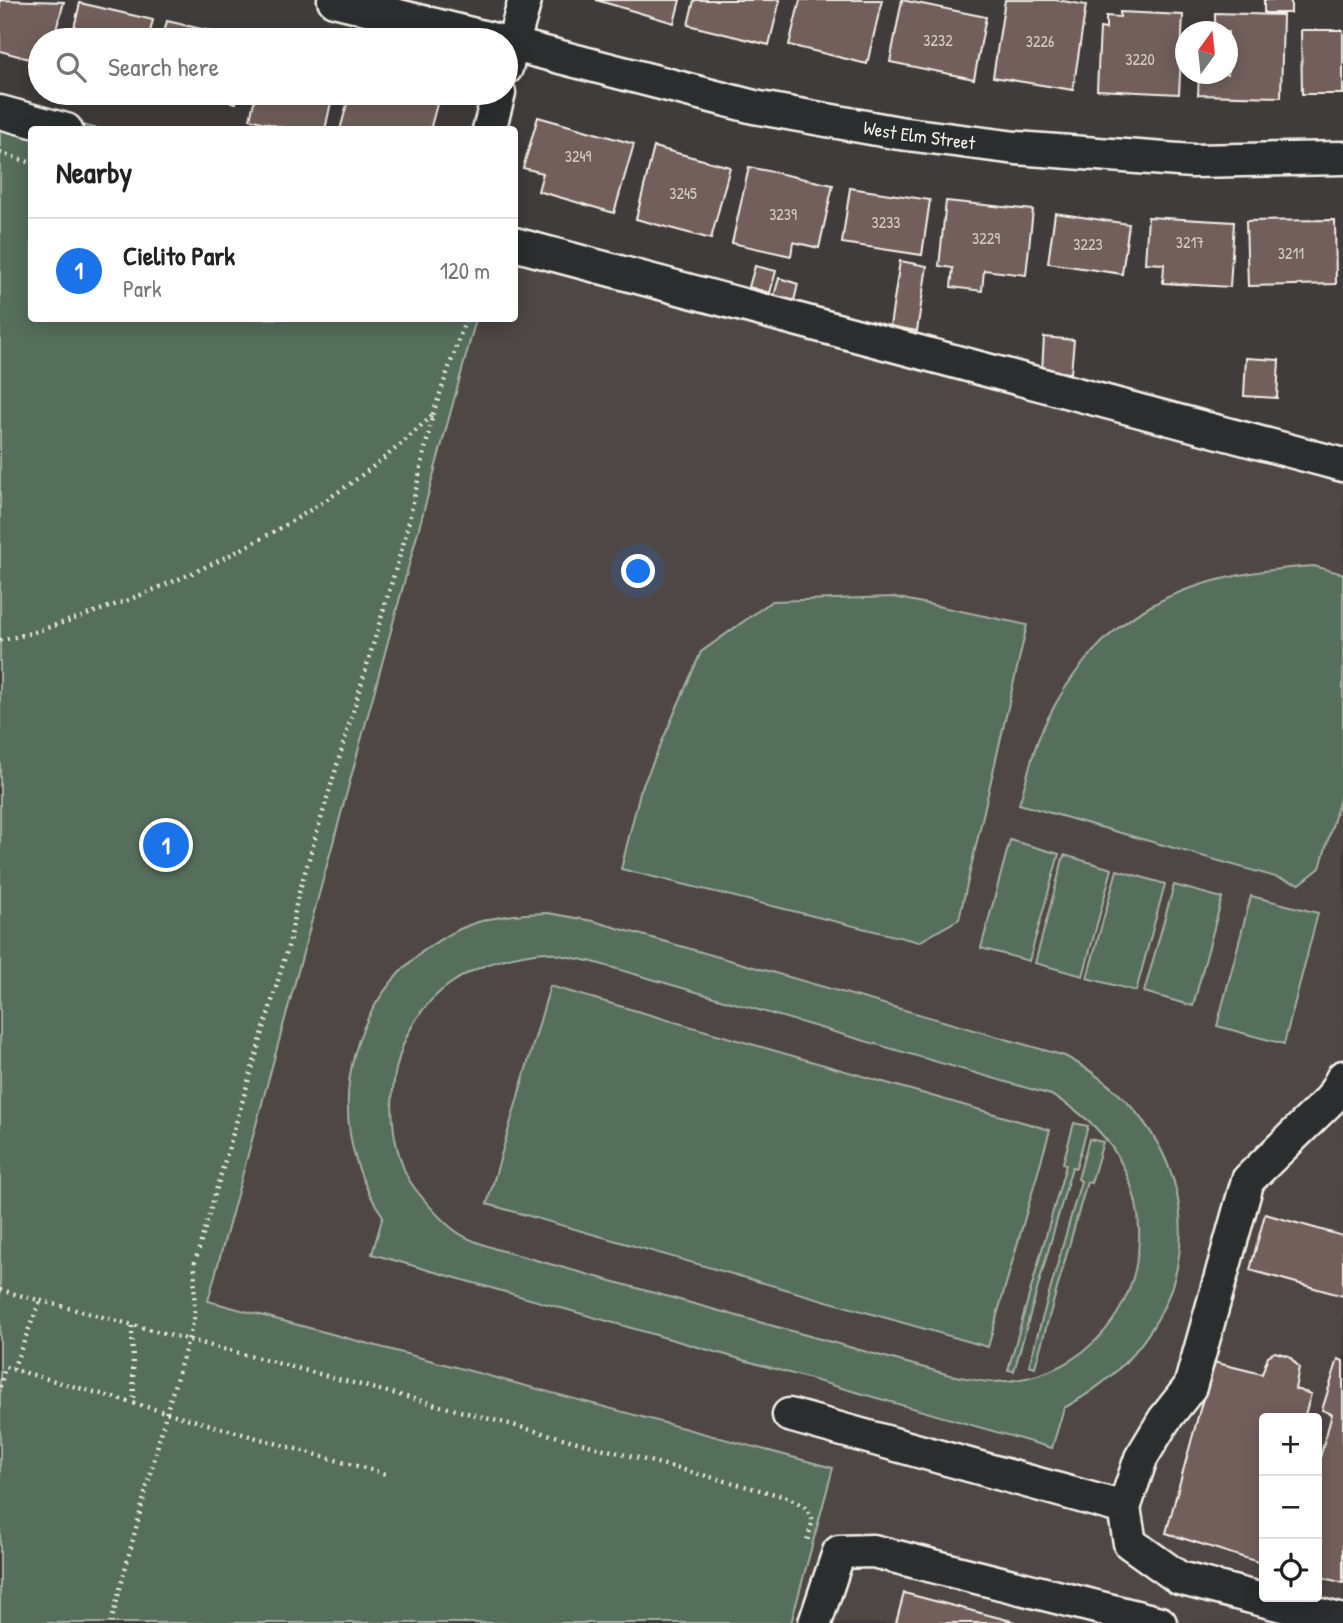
<!DOCTYPE html>
<meta charset="utf-8">
<style>
:root{--surface:#fff;--page:#f2f2f2;--text:#222;--muted:#767676;--line:#e0e0e0;--accent:#1a73e8}
body{margin:0;font-family:"Patrick Hand",sans-serif;background:var(--page);color:var(--text)}
.controls{position:absolute;right:21px;bottom:21px;display:grid;overflow:hidden;border-radius:7px;box-shadow:0 4px 18px #0003}
.controls button{width:63px;height:63px;display:grid;place-items:center;padding:0;border:0;border-bottom:2px solid var(--line);background:var(--surface);color:var(--text);font:35px sans-serif}
.compass{position:absolute;left:1175px;top:21px;width:63px;height:63px;border-radius:50%;background:var(--surface);box-shadow:0 4px 18px #0003;rotate:15deg}
.you{position:absolute;left:639px;top:572px;width:24px;height:24px;margin:-18px;border:5px solid #fff;border-radius:50%;background:#1a73e8;box-shadow:0 0 0 10px #1a73e833}
.badge{display:grid;place-items:center;width:46px;height:46px;border-radius:50%;background:var(--accent);color:#fff;font-size:23px;font-weight:700}
.pin{position:absolute;translate:-50% -50%;border:4px solid #fff;box-shadow:0 2px 7px #0006}
.list{margin:0;padding:0;list-style:none}
h2{display:flex;justify-content:space-between;align-items:center;height:91px;margin:0;padding:0 28px;font-size:30px}
h2 small{font-size:23px;font-weight:400;color:var(--muted)}
.list li{display:grid;grid-template-columns:46px 1fr auto;gap:21px;align-items:center;box-sizing:border-box;height:105px;padding:0 28px;border-top:2px solid var(--line)}
.list b{display:block;font-size:26px;white-space:nowrap}
.list p{margin:0;font-size:23px;white-space:nowrap;color:var(--muted)}
.list em{font-size:23px;font-style:normal;color:var(--muted)}
.icon{flex:none;width:38px;height:38px;fill:none;stroke:currentColor;stroke-width:2;stroke-linecap:round;stroke-linejoin:round}
.map{position:relative;flex:none;width:1343px;height:1623px;overflow:hidden}
.search{position:absolute;background:var(--surface);box-shadow:0 4px 18px #0003;left:28px;top:28px;width:490px;height:77px;display:flex;align-items:center;gap:18px;box-sizing:border-box;padding:0 24px;border-radius:38px;color:var(--muted);font-size:26px}
.panel{position:absolute;background:var(--surface);box-shadow:0 4px 18px #0003;left:28px;top:126px;width:490px;height:196px;border-radius:7px}
.map>svg:first-child{display:block}
.built{fill:#4f4645;fill-rule:evenodd}
.green{fill:#566e5c;stroke:#a5b0a2;stroke-width:2;fill-rule:evenodd}
.building{fill:#725f5b;stroke:#f4f1e8;stroke-width:2}
.lines{fill:none;stroke-linecap:round;stroke-linejoin:round}
.minor-casing{stroke:#f4f1e8;stroke-width:37}
.path{stroke:#f4f1e8;stroke-width:4.5;stroke-dasharray:2 5;stroke-linecap:butt}
.minor{stroke:#2a2d2e;stroke-width:32}
.labels{text-anchor:middle;stroke-width:5;stroke-linejoin:round;paint-order:stroke}
.number-label{font-size:16px;fill:#d4ccc5}
.street-label{font-size:19px;fill:#f4f1e8;stroke:#2a2d2e}
</style>
<div class="map">
<svg width="1343" height="1623" viewBox="0 0 1343 1623">
<rect width="100%" height="100%" fill="#403c3c"/>
<filter id="ink" filterUnits="userSpaceOnUse"><feTurbulence type="fractalNoise" baseFrequency=".0143" numOctaves="2"/><feDisplacementMap in="SourceGraphic" scale="14" xChannelSelector="R" yChannelSelector="G"/><feConvolveMatrix kernelMatrix="1 2 1 2 8 2 1 2 1" color-interpolation-filters="sRGB"/></filter>
<g filter="url(#ink)">
<path class="built" d="M515,230L1343,468V1623H791L833,1469L208,1301L476,319L514,318ZM1264,1418H1317V1597H1264Z"/>
<path class="green" d="M0,106L99,129L32,130V318L476,319L208,1301L833,1468L791,1623H0Z
M1314,566L1343,574V788L1320,868L1300,884L1019,804C1027,780 1032,751 1043,728C1101,607 1186,575 1314,566Z
M894,597L1027,625L959,919L919,942L621,869L640,792L701,652L772,601Z
M1010,840L1059,854L1029,961L981,948Z
M1064,855L1112,869L1083,976L1035,963Z
M1117,870L1165,884L1136,991L1087,978Z
M1174,885L1222,898L1193,1006L1144,992Z
M1251,896L1318,913L1284,1044L1217,1026Z
M548,913L593,921L1065,1056C1221,1139 1218,1325 1064,1408L1052,1448L372,1254L383,1216C314,1117 350,980 460,929C487,916 518,914 548,913ZM545,952L593,962L1051,1095C1196,1171 1152,1379 992,1382C979,1382 964,1377 950,1375L496,1249C483,1244 467,1240 457,1232C442,1222 411,1187 405,1172C379,1109 392,1024 450,984C479,964 511,955 545,952Z
M550,986L1050,1130L988,1347L487,1204Z
M1074,1123L1088,1126L1076,1168L1072,1167L1014,1371L1008,1370L1066,1165L1063,1163Z
M1089,1139L1103,1142L1091,1183L1087,1182L1035,1367L1029,1365L1081,1181L1078,1179Z"/>
<path class="building" d="M0,0L64,2L53,40H40V62L0,51Z
M596,0H680L674,23Z
M694,0H780L769,45L688,25Z
M800,0H882L867,64L789,45Z
M902,0L986,17L974,79L890,62Z
M1005,0H1057L1086,5L1073,90L993,77Z
M1264,0H1291V13H1264Z
M80,3L153,20L148,40H71Z
M1120,12L1183,15L1179,94L1097,90L1100,28L1106,29V16L1120,17Z
M1215,13L1283,15L1281,97L1198,95L1199,74H1228V32H1215Z
M167,21L249,40H162Z
M1301,30H1343V94H1302Z
M195,93H238L236,103Z
M256,93H333L325,130H292L250,119Z
M350,93H440L430,130H340Z
M538,117L634,144L614,213L538,191L543,173L523,168Z
M654,147L730,167L711,239L636,219Z
M749,167L833,185L819,248L793,242L791,256L732,243Z
M850,188L930,200L922,255L842,243Z
M946,201L1033,210L1026,275L984,270L982,291L951,287L953,268L939,266Z
M1055,213L1129,224L1122,274L1048,263Z
M1148,217L1234,222L1230,287L1163,283L1164,264L1145,263Z
M1335,220L1336,284L1248,286L1246,221Z
M900,261L927,266L917,331L890,326Z
M755,266L776,271L770,293L749,287Z
M779,278L798,284L794,301L774,296Z
M1044,337L1074,340L1071,373L1042,371Z
M1246,358L1279,360L1277,398L1244,396Z
M1265,1214L1343,1236V1296L1250,1270Z
M1275,1352L1289,1356L1299,1367L1295,1389L1311,1394L1304,1418H1264V1564L1166,1533L1213,1362L1262,1374L1268,1356Z
M1338,1359L1343,1361V1583L1317,1576V1469L1332,1414L1322,1410Z
M904,1593L1019,1623H896Z"/>
<g class="lines">
<defs>
<g id="minor">
<path d="M334,0L495,40"/>
<path id="s1" d="M506,43L754,107L899,133L1016,148L1192,161L1343,158"/>
<path d="M506,68L525,0"/>
<path d="M0,112L66,130"/>
<path d="M489,130L499,93"/>
<path d="M514,244L1343,465"/>
<path d="M1343,1077L1331,1099L1248,1180L1190,1387L1164,1420L1141,1458L1124,1508L1130,1543L1179,1578L1343,1621"/>
<path d="M789,1415L1124,1508"/>
<path d="M815,1623L839,1552L873,1551L1160,1623"/>
</g>
</defs>
<use href="#minor" class="minor-casing"/>
<path class="path" d="M0,153L32,163
M0,640C26,636 52,626 77,618C199,578 341,507 432,415
M0,1290L790,1498L805,1507L813,1520L806,1544
M132,1326L134,1401
M13,1369L40,1301
M0,1387L5,1367L385,1474
M111,1623L167,1410L194,1320L195,1262L290,940L297,899L405,538L433,414L466,318"/>
<use href="#minor" class="minor"/>
</g>
</g>
<g class="labels">
<g class="number-label">
<text x="938" y="46">3232</text>
<text x="1040" y="47">3226</text>
<text x="1140" y="65">3220</text>
<text x="578" y="162">3249</text>
<text x="683" y="199">3245</text>
<text x="783" y="220">3239</text>
<text x="886" y="228">3233</text>
<text x="986" y="244">3229</text>
<text x="1190" y="248">3217</text>
<text x="1088" y="250">3223</text>
<text x="1291" y="259">3211</text>
</g>
<g class="street-label">
<text dy="7" stroke="none"><textPath href="#s1" startOffset="424">West Elm Street</textPath></text>
</g>
</g>
</svg>
<div class="controls">
<button>+</button>
<button>−</button>
<button><svg class="icon" aria-label="locate" viewBox="0 0 24 24"><circle cx="12" cy="12" r="6"/><path d="M12 2v4M12 18v4M2 12h4M18 12h4"/></svg></button>
</div>
<svg class="compass" viewBox="-18 -18 36 36"><path d="M0-13l5 13h-10z" fill="#e53935"/><path d="M0 13l5-13h-10z" fill="#767676"/></svg>
<div class="you"></div>
<div class="pin badge" style="left:166px;top:845px">1</div>
<div class="search"><svg class="icon" aria-label="search" viewBox="0 0 24 24"><circle cx="10" cy="10" r="6"/><path d="M15 15l6 6"/></svg>Search here</div>
<section class="panel">
<h2>Nearby<small></small></h2>
<ul class="list">
<li><span class="badge">1</span><div><b>Cielito Park</b><p>Park</p></div><em>120 m</em></li>
</ul>
</section>
</div>
